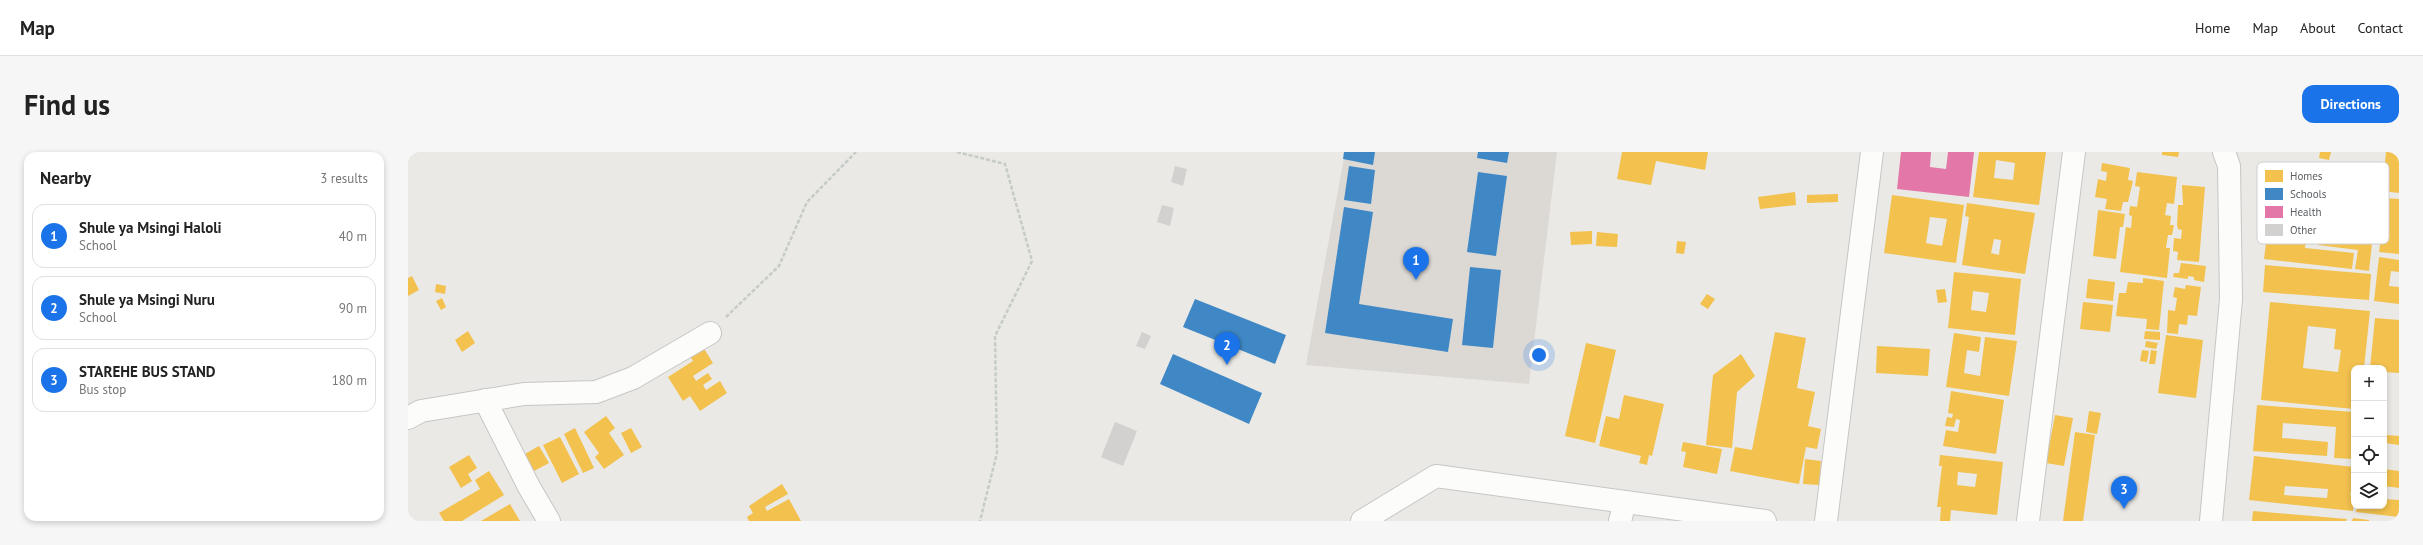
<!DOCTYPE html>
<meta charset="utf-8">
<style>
:root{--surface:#fff;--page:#f6f6f6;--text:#222;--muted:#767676;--line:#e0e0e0;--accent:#1a73e8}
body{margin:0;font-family:"PT Sans",sans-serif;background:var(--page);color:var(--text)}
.controls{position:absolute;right:12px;bottom:12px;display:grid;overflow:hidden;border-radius:8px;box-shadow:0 2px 6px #0003}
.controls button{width:36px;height:36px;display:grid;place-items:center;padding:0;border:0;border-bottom:1px solid var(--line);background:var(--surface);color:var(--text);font:20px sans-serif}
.you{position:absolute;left:1131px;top:203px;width:14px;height:14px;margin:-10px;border:3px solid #fff;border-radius:50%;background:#1a73e8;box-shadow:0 0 0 6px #1a73e833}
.badge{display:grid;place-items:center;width:26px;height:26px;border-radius:50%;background:var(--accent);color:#fff;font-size:13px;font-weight:700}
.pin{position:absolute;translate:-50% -33px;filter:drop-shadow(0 1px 2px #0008)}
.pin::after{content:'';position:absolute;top:21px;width:14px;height:12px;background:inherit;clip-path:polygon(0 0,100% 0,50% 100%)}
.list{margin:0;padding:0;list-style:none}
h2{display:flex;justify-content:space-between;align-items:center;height:52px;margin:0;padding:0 16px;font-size:17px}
h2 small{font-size:13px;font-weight:400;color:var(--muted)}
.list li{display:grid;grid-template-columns:26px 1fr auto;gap:12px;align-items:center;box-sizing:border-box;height:64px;margin:0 8px 8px;padding:0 8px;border:1px solid var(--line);border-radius:12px}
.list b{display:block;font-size:15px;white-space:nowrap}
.list p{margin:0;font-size:13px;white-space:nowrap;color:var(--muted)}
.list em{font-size:13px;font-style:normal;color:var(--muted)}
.icon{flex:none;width:22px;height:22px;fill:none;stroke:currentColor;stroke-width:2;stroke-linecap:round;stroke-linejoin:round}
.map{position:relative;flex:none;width:1991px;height:369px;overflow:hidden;border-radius:12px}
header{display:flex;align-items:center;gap:24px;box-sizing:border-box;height:56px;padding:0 20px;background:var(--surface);border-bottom:1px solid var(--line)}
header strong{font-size:19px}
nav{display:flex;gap:22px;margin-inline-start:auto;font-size:14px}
.intro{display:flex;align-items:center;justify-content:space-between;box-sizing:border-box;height:96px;padding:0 24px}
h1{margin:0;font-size:28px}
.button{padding:10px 18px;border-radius:12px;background:var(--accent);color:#fff;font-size:14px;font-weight:700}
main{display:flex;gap:24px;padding:0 24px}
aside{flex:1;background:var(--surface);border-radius:12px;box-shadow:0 2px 6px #0003}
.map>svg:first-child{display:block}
.education{fill:#dcd9d5}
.homes{fill:#f2c14e;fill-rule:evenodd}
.schools{fill:#3f88c5}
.health{fill:#e377a8}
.building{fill:#d2d1cf}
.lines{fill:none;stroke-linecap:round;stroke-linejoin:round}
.street-casing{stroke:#c6c6c6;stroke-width:24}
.secondary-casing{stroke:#c7c7c7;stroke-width:24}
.path{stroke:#c6cbc8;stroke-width:2.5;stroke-dasharray:4 2;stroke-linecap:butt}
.street{stroke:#fcfcfb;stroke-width:22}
.secondary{stroke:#fcfcfb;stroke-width:22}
.key{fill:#fff;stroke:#cecfd0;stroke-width:1}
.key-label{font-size:11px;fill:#5b5f63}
</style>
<header>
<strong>Map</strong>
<nav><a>Home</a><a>Map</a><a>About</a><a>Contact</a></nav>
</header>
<div class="intro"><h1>Find us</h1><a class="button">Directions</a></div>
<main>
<aside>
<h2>Nearby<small>3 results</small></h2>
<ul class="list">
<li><span class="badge">1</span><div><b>Shule ya Msingi Haloli</b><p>School</p></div><em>40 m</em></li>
<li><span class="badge">2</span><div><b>Shule ya Msingi Nuru</b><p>School</p></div><em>90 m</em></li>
<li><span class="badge">3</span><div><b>STAREHE BUS STAND</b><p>Bus stop</p></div><em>180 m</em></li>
</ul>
</aside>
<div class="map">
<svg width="1991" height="369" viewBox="0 0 1991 369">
<rect width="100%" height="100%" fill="#eae9e5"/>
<path class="education" d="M937,0H1149L1121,232L898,213Z"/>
<path class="homes" d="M1214,0H1300L1297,18L1248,9L1243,33L1209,27Z
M1571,0H1638L1631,53L1565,45ZM1588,8L1607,11L1605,28L1586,26Z
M1754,0H1771L1770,5L1754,3Z
M1912,0H1923L1921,8L1911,6Z
M1978,0H1991V41L1974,39Z
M1694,11L1722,16L1720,28L1725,29L1720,50H1715L1713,59L1697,57L1699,47L1687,45L1690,27L1698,29L1699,20L1693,19Z
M1729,20L1769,25L1766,52L1759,51L1757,63L1763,64L1762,73H1766L1764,83H1760L1758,96H1762L1759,126L1712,120L1718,75L1723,76L1724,64L1721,63L1722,54L1729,55L1732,35L1727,34Z
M1867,29H1876V37L1969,47L1961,119L1947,117L1950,98L1910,93L1914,58L1902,57L1897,96L1946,101L1944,117L1856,107L1863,51L1853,49L1854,38L1862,39V35H1866ZM1930,66L1947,68L1945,82L1928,80Z
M1774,33L1797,35L1791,110L1769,108L1770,100L1765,99L1766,86L1773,87L1774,78L1770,77L1769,73L1770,53H1775Z
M1387,40L1388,53L1352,57L1350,45Z
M1430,42V50L1399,51V43Z
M1484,43L1556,53L1548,111L1476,101ZM1522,65L1539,67L1534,94L1518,91Z
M1978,46L1991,47V102L1971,100Z
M1559,51L1627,61L1617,122L1554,113L1561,65L1557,64ZM1586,87L1593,88L1591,103L1583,101Z
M1690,58L1717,62L1715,75H1712L1708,107L1685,104Z
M1184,79V92L1163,93L1162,80Z
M1189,80L1210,82L1209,95L1188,94Z
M1269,89L1278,90L1276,102L1268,101Z
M1971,105L1991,108V120L1983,119L1981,134L1991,135V152L1966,149Z
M1773,111L1798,114L1796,130L1786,128V125L1780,124V127L1765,125L1766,121H1771Z
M1857,113L1963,122L1961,148L1855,140Z
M1546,120L1613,127L1607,183L1540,176ZM1565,139L1581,141L1578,160L1563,158Z
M4,124L11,138L0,144V126Z
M1735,126L1756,129L1751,178L1738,177L1739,167L1708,164L1711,141H1718L1720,130L1735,131Z
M1680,127L1707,130L1705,149L1678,146Z
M28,132L38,134L37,142L27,140Z
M1778,133L1793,135L1789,164L1780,163L1779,173L1771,172L1770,182L1759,181L1760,158L1767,159L1769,146L1765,145L1767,135L1777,137Z
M1537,137L1539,150L1530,151L1528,138Z
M1299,142L1307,147L1300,157L1292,152Z
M34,146L38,155L33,158L28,149Z
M1675,150L1705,153L1702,180L1672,177Z
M1862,150L1962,159L1956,216H1946V257L1853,248ZM1900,174L1928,177L1926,197L1933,198L1930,220L1895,216Z
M1967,166L1991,168V221L1976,220V216H1962Z
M60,179L67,191L54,200L47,188Z
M1737,179L1752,180V188L1736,187Z
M1367,180L1398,186L1389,236L1407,240L1400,274L1413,277L1409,297L1398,295L1391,332L1322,319L1327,295L1344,298Z
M1546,181L1573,185L1571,200L1559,198L1556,221L1572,224L1577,185L1609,189L1601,244L1538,235Z
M1758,183L1795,188L1788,246L1750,241Z
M1738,189L1750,191L1748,197L1737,195Z
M1178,191L1208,198L1187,291L1157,284Z
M293,192L305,211L285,224L288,229L300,221L304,227L295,233L298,238L312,229L319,241L292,259L282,244L275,249L260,225L285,209L280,201Z
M1469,194L1522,197L1520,224L1468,221Z
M1734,198L1741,199L1739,210L1732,209Z
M1743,198L1749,199L1747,212H1741Z
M1333,202L1347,224L1329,240L1324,296L1298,293L1305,223Z
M1543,239L1596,248L1588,302L1535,294L1538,278L1550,280L1552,268L1548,267L1546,275L1537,274L1539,265L1544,266L1545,262L1540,261Z
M1216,243L1256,252L1244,304L1241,303L1239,313L1231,311L1233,304L1191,294L1198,264L1211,267Z
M1849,253L1946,260L1945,307L1926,306L1928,275L1875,271L1874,286L1920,290L1919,304L1845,299Z
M1681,259L1693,261L1689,282L1678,280Z
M1647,263L1665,266L1656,314L1638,311Z
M198,264L207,276L201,281L216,303L196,317L187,305L191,301L176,280Z
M167,276L186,316L175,321L156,282Z
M223,276L234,295L223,301L213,281Z
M1667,280L1687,283L1675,369H1655Z
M1978,283L1991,284V293L1977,291Z
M152,285L171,322L154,331L135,293Z
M1275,290L1314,297L1309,322L1275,315L1278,300L1273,299Z
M131,294L141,311L126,319L117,302Z
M61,303L69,316L60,322L64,329L53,336L41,315Z
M1532,303L1595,310L1589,363L1543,358L1542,369H1532L1533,355H1529L1534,314H1531ZM1550,320L1569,322L1567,335L1549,333Z
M1846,304L1946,315V339H1943L1942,343L1946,344L1945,359L1841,348ZM1877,334L1920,337L1919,346L1876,343Z
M1397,307L1413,309L1411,333L1395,332Z
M1976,317L1991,319V336L1976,334Z
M81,319L96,343L54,369H36L31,361L72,337L67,328Z
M374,332L380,342L357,355L359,359L381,347L393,369H341L339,365L345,361L341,354Z
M1976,347L1991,348V365L1948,360L1949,354H1976Z
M102,352L112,369H73Z
M1845,359L1939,367L1938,369H1844Z
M1945,366L1961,368V369H1944Z"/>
<path class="schools" d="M936,0H967L965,13L935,7Z
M1070,0H1101L1099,11L1069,6Z
M941,14L967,18L963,52L936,48Z
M1070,20L1099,24L1088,104L1059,100Z
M936,55L965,60L951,152L1045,167L1040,200L917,181Z
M1062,115L1093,118L1085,196L1054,193Z
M787,147L878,183L867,212L775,175Z
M765,202L854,241L841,272L752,232Z"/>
<path class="health" d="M1493,0H1523L1522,15L1538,17L1540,0H1566L1561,45L1489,37Z"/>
<path class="building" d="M767,14L779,17L775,34L763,30Z
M754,53L766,56L762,74L749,70Z
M734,180L743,184L737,197L728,194Z
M707,270L729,279L715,314L693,305Z"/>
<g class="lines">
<defs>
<path id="street" d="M77,248L121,335L141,369
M0,266L13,259L116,242L188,240L225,226L302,181
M1212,369L1217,350
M1418,369L1464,0
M1803,369L1823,147L1821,14L1816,0"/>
<path id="secondary" d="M954,369L1028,324L1357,369
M1620,369L1666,0"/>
</defs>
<use href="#street" class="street-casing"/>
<use href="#secondary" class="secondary-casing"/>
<path class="path" d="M549,0L597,12L624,109L587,184L589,301L572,369
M318,165L371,114L399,50L448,0"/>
<use href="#street" class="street"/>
<use href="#secondary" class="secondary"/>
</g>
<rect x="1849" y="10" width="132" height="82" rx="6" class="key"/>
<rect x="1857" y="18" width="18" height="12" fill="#f2c14e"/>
<rect x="1857" y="36" width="18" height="12" fill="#3f88c5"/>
<rect x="1857" y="54" width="18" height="12" fill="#e377a8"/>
<rect x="1857" y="72" width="18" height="12" fill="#d2d1cf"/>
<g class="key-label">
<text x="1882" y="28">Homes</text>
<text x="1882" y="46">Schools</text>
<text x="1882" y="64">Health</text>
<text x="1882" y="82">Other</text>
</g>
</svg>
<div class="controls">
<button>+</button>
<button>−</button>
<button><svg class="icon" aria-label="locate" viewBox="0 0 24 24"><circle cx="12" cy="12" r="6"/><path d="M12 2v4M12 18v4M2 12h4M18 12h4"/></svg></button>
<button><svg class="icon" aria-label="layers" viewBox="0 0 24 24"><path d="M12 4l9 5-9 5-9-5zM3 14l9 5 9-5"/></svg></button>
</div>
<div class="you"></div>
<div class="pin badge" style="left:1008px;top:128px">1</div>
<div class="pin badge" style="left:819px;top:213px">2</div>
<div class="pin badge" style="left:1716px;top:357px">3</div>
</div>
</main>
